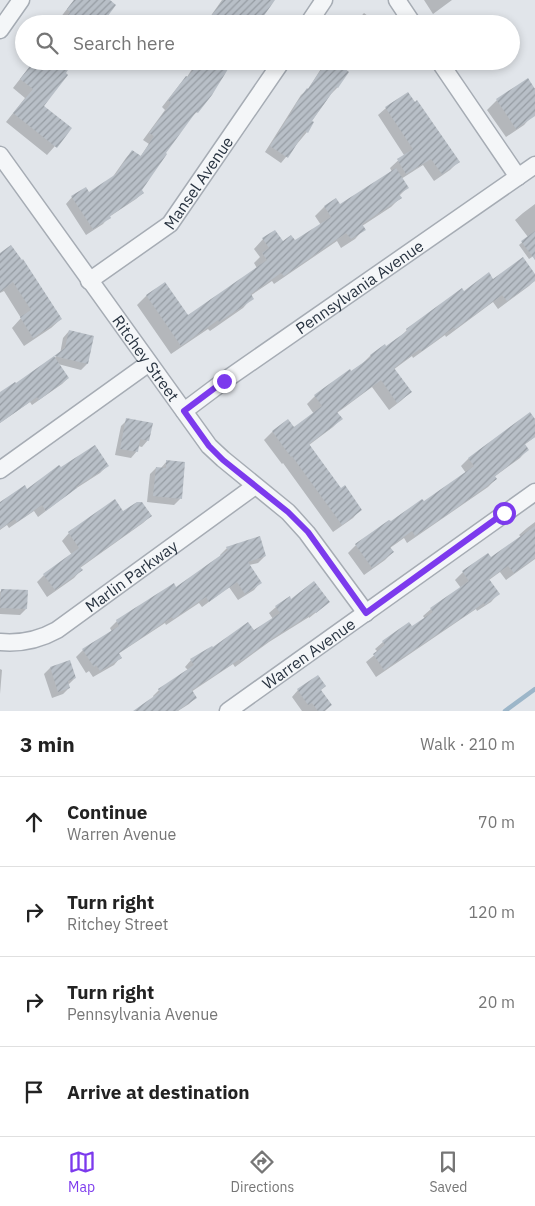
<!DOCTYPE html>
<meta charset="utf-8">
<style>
:root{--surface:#fff;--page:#f6f6f6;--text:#222;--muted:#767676;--line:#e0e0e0;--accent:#7c3aed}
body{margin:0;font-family:"IBM Plex Sans",sans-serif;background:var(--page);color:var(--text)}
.stop{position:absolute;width:15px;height:15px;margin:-11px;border:4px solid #7c3aed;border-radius:50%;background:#fff}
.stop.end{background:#7c3aed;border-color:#fff;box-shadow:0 1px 5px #0008}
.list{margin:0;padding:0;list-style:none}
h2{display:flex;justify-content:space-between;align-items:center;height:65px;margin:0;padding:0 20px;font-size:21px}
h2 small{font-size:16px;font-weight:400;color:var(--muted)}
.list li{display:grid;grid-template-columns:32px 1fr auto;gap:15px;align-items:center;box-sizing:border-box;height:90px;padding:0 20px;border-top:1px solid var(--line)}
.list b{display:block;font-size:19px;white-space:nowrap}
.list p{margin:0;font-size:16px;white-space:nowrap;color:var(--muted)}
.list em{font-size:16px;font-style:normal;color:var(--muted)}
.icon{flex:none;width:28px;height:28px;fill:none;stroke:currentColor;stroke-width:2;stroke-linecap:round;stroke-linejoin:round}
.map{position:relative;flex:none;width:535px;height:711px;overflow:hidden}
.search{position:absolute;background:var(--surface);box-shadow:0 2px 8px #0003;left:15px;right:15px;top:15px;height:55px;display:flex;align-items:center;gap:12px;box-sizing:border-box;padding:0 18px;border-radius:28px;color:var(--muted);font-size:19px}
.sheet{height:425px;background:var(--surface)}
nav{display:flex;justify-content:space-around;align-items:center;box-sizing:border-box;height:70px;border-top:1px solid var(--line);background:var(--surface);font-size:14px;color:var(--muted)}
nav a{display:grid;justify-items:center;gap:2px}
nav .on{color:var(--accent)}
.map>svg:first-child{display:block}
.shadow{fill:#0003}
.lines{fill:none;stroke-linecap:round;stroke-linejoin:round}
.stream{stroke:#9cb6c9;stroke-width:4.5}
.building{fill:url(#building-hatch)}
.street-casing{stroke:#a6acb4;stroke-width:19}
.street{stroke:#f4f6f8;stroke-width:16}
.route{stroke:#7c3aed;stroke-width:6}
.labels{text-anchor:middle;stroke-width:4.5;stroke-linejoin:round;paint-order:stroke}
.street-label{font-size:16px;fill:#293441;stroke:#f1f4f7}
</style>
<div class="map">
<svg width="535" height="711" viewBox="0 0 535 711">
<defs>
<pattern id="building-hatch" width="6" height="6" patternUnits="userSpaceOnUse" patternTransform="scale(1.25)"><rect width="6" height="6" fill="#b8bfc7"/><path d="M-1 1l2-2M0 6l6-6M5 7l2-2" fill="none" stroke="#969ca3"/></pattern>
</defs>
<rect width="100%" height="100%" fill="#e1e5ea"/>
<path class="shadow" d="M74,0H109L99,24H61L63,21L60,18Z
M222,0H273L256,24H205Z
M424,0H452L433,14Z
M364,13L377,23V24H354Z
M34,61H73L43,106L70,129L47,155L6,122L25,98L13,88Z
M197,61H229L197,112L190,118L164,154L141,190L143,193L136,199L109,217L103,224L86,235L66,204L72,197L88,194L112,178L126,158L132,151L140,157L149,144L143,140L165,110L162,107L180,84L187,77Z
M326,61H353L346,71L348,72L337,88L331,94L311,122L312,123L307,132L281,163L265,152L301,95L308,89Z
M527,80L534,89L535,88V110L533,115L524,125L506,137L487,110L497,100Z
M386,108L458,162L450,170L434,181L423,165L401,179L407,188L399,196L400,198L391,207L362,226L364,229L355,239L341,248L337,241L274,284L272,281L250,296L252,298L243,308L210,331L208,329L171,354L137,305L146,296L164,284L187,317L257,268L254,263L260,257L254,249L263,239L282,242H294L321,225L315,216L324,207L336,200L340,206L392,172L390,168L404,155L378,115Z
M535,204V255L529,259L519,245L528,237L515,220L523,213Z
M0,254L61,319L51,328L24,346L12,328L21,318L4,291L0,293Z
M535,276V280L529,286L498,309L493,302L446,337L445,335L413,358L412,356L393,370L410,392L402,400L389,410L372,387L337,413L341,419L333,427L309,445L341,489L361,509L353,518L333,532L283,463L282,464L264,440L272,432L288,421L294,429L314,414L307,404L315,396L362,364L370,356L385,346L386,348L399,338L407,330L463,292L493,281Z
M69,331L87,364L81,370L58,364L68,378L62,384L32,405L30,402L0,423V394L16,385L60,354L63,338Z
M127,420L148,440L142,447L138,446L137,451L131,458L115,455L121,426Z
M535,421V437L524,445L527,450L520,458L494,477L496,479L488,487L407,543L404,538L390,548L393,552L385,560L364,575L348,553L356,545L389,522L390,523L424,503L466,473L461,466L469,458Z
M167,461L184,463L180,499L174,505L147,502L150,474L156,468H161Z
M107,466L100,473L72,491L38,517L34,511L9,528L7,525L0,530V504L27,490L61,469Z
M123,513L150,516L143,523L80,568L81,570L74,578L47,597L37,582L44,575L72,555L62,541L69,533Z
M535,522V559L506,580L500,572L489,580L498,594L491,602L477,611L476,609L376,677L366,662L378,652L375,649L383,642L412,628L425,619L423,616L431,609L461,588L455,580L463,572L488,555L491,559L521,537L519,535L527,528Z
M227,548L265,556L258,563L249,565L260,583L254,590L238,600L229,587L202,607L199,603L166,625L165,623L118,654L120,658L114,665L93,677L89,671L86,673L76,657L83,650L112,632L110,628L117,621L176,589L221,557L220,555Z
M1,591L26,609L20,615L0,614V592Z
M289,598L291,600L329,602L309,618V617L269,642L235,667L233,664L191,692L195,698L189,704L178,711H135L154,698L153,696L159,690L188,670L185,667L191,660L212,649L253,632L273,619L269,613L276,607Z
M69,661L75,678L69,684V688L63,694L52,698L44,674L50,668Z
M0,669L2,670L0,694Z
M318,676L320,690L331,705L325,711H302L292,697L298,690Z"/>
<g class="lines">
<path class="stream" d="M505,711L535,689"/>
</g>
<path class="building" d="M74,0H110L116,5L102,24H62L70,12L67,9Z
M223,0H275L258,24H216L209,19Z
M34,61H74L66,73L68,75L44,106L72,128L57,148L13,113L33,89L20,79Z
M198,61H233L212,95L198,113L196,112L166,153L167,154L142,190L144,193L110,216L111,218L93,229L71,196L86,187L89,192L116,174L132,150L141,156L154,136L149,133L171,103L168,100L186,76L188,77Z
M327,61H348L344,68L349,72L338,88L336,87L312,121L314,122L308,133L305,131L288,158L270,146L296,105H295L307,88L308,89Z
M528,78L535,89V116L516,129L496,99Z
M408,92L415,102L417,100L460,162L442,174L431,159L406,174L397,159L413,149L385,107Z
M396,168L409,188L399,194L402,198L362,224L366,230L351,239L346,233L284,276L281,273L251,294L254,299L219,322L218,320L181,346L146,295L165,282L188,315L267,260L262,253L269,248L262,238L275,230L283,241L291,235L295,240L331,217L324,206L336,198L340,204Z
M535,231V260L521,241Z
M11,245L22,260L23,259L62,319L33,338L20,317L31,310L13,282L0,292V253Z
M523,257L535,274V281L507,301L502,295L455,329L454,327L422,351L420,349L394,368L412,392L397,403L381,380L337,412L343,419L309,444L341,488L345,485L362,510L342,525L292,456L291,457L272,431L288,419L294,427L322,406L314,395L350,369L351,371L371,357L370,355L385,344L386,346L407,331L406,329L462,288L464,291L489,272L493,279Z
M69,330L94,336L88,364L54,356L65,348Z
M54,356L69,378L39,400L37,397L0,423V392L15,382L16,383Z
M530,412L535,419V437L525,444L529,450L495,476L497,479L448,514L415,536L412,531L390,547L394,552L372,568L355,544L389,520L391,521L422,499L424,501L474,466L468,458Z
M126,418L153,423L149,441L140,439L138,452L120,449Z
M95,445L109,466L76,487L77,488L46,511L42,505L17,522L15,519L0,529V502L25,485L27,489L59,465L61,467Z
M166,460L185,462L182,499L153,496L156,467L166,468Z
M115,499L123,511L137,502H142L152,516L80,567L83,570L55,590L43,574L79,548L68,532Z
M535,526V558L514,573L508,566L489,579L500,594L485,605L484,603L384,670L373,654L385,645L382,641L409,622L412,626L433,612L430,608L469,581L462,571L488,553L491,557Z
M260,536L266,556L248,562L262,583L245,594L237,582L209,602L206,597L173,619L172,617L119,653L122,658L100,671L96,665L94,667L82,649L119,626L116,620L174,583L176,587L228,550L226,547Z
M314,581L330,602L316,613L315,612L276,636L241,661L240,659L192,690L197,698L177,711H133L160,692L158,689L194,665L190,659L212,646L213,647L248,622L254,630L280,613L275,606L290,596L291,599Z
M1,589L28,590L27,609L0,608Z
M70,660L76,678L68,681L70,688L58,692L50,667Z
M318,675L326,686L321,690L332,705L324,711H318L312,703L308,705L297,689Z"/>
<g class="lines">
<defs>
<g id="street">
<path d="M397,0L413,24"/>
<path d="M308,24L324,0"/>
<path d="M0,30L21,0"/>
<path d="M439,61L518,177"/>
<path id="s1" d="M0,155L209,446L223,459L288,512L307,533L366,613"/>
<path id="s2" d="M89,281L170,224L282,61"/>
<path id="s3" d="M184,411L224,381L535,165"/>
<path d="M0,470L149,363"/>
<path id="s4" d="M0,642C21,644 39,640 57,630L255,486"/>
<path id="s5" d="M228,711L535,492"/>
</g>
</defs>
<use href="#street" class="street-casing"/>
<use href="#street" class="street"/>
</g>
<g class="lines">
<path class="route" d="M224,381L184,411L209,446L223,460L288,512L308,532L366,613L504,513"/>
</g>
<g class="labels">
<g class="street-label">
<text dy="6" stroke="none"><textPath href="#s2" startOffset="149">Mansel Avenue</textPath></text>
<text dy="6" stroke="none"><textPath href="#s3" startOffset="215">Pennsylvania Avenue</textPath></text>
<text dy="6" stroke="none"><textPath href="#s1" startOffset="250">Ritchey Street</textPath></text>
<text dy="6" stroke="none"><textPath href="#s4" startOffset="151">Marlin Parkway</textPath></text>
<text dy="6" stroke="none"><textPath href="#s5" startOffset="99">Warren Avenue</textPath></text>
</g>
</g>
</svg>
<div class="stop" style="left:504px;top:513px"></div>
<div class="stop end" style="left:224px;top:381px"></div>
<div class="search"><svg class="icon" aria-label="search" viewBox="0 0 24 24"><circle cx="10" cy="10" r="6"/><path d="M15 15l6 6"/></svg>Search here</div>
</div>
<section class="sheet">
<h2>3 min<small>Walk · 210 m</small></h2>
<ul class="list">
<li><svg class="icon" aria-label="ahead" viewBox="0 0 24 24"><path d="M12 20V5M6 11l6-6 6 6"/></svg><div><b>Continue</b><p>Warren Avenue</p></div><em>70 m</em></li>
<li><svg class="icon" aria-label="right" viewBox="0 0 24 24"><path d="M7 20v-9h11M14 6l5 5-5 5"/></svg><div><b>Turn right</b><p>Ritchey Street</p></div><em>120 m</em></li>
<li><svg class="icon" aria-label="right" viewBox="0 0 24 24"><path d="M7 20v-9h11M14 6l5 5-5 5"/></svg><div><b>Turn right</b><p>Pennsylvania Avenue</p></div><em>20 m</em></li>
<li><svg class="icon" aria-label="arrive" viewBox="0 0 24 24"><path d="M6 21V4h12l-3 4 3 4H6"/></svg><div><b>Arrive at destination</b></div></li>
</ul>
</section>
<nav>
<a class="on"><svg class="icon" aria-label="map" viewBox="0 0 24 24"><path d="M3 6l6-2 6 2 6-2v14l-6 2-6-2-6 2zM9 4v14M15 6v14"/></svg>Map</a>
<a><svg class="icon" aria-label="directions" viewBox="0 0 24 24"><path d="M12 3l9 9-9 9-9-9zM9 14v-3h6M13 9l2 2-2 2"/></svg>Directions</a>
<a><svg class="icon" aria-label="saved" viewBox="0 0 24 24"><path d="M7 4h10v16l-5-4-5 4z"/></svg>Saved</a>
</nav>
